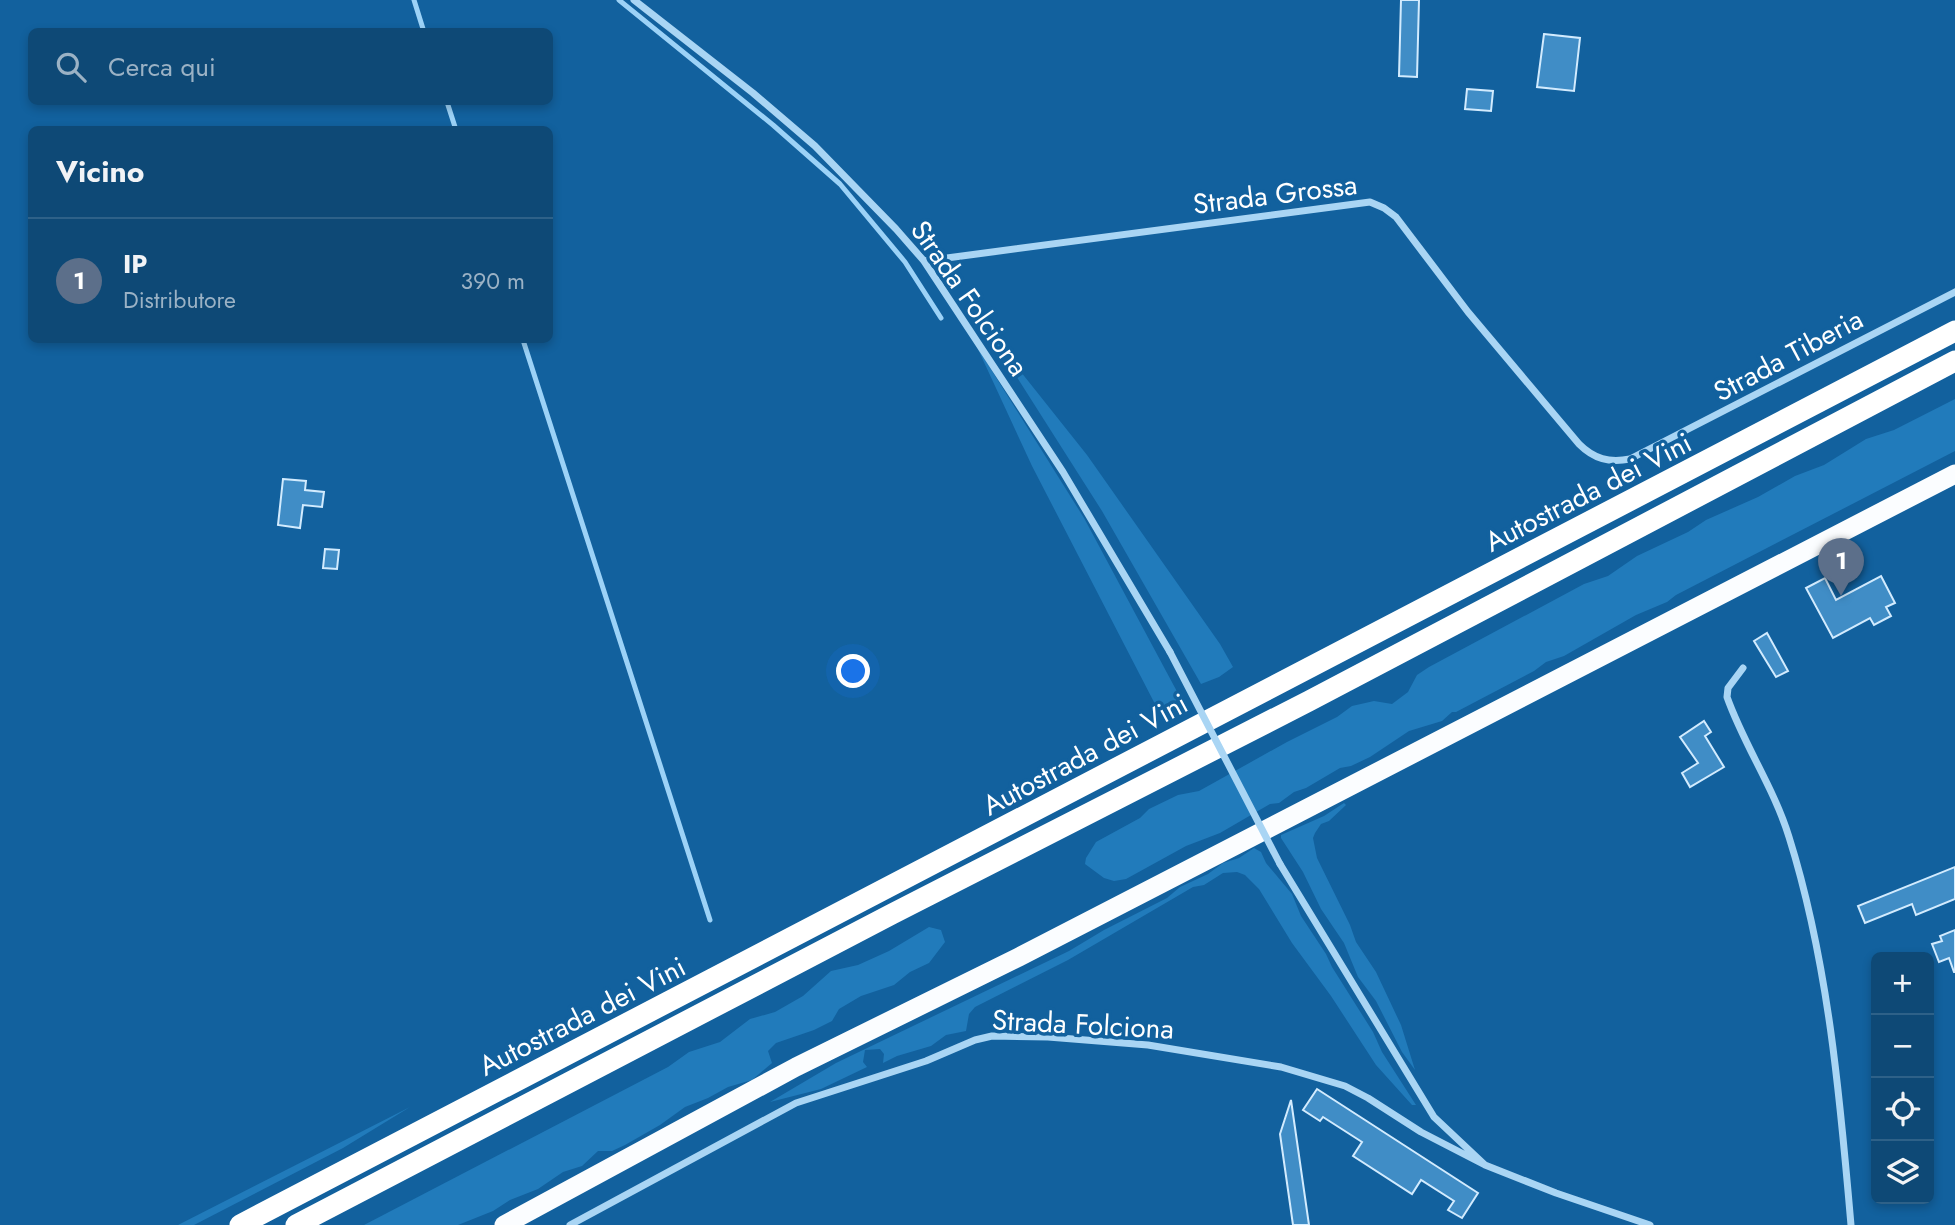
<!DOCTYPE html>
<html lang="it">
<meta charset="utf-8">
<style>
:root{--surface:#0e4976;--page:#17507b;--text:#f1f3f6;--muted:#9bb2c5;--line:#2e6188;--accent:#d6ab8b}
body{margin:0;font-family:Jost,sans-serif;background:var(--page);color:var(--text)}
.controls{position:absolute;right:21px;bottom:21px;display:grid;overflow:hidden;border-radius:10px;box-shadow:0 4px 10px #0003}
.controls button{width:63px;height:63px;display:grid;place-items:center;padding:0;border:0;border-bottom:2px solid var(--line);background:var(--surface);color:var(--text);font:35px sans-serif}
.you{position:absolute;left:854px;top:672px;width:24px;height:24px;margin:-18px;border:5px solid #fff;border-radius:50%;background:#1a73e8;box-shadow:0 0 0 10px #1a73e833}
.badge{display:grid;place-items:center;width:46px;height:46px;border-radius:50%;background:var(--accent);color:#fff;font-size:23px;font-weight:700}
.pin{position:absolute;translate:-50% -58px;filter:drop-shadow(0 2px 4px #0008)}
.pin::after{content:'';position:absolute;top:37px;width:24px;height:21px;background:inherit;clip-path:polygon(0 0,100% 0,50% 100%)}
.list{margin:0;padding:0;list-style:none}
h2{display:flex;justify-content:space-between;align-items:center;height:91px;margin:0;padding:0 28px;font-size:30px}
h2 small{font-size:23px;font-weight:400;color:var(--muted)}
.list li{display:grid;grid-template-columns:46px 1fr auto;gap:21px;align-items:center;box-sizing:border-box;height:126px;padding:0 28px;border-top:2px solid var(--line)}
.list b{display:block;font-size:26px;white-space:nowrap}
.list p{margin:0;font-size:23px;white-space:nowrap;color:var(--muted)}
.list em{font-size:23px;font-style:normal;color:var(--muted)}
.icon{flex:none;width:38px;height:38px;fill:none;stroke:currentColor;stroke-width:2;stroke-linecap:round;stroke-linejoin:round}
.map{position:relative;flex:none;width:1955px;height:1225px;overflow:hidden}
.search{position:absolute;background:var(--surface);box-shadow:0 4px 10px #0003;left:28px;top:28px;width:525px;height:77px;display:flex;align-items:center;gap:18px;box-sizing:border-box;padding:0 24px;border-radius:10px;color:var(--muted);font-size:26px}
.panel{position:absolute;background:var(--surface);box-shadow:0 4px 10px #0003;left:28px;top:126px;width:525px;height:217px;border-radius:10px}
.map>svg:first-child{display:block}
.green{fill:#217bbb}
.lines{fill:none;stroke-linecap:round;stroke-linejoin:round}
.stream{stroke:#9cd2f7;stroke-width:5}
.building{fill:#408dc6;stroke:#d2ebfe;stroke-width:2}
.minor{stroke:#a9d5f4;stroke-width:7}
.trunk{stroke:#fbfdff;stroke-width:19}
.motorway{stroke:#fff;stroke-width:21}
.minor-bridge{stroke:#a9d5f4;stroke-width:7}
.labels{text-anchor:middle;stroke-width:7;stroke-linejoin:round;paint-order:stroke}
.street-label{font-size:28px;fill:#fff;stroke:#12619e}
</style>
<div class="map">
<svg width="1955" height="1225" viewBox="0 0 1955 1225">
<rect width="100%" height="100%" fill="#12619e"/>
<path class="green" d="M990,335L998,343L1087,455L1220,644L1233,667L1219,677L1201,684L1102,511Z
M977,347L1084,518L1181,699L1171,707L1156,713V706L1032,466Z
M1955,399V451L1676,595L1667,602L1636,615L1564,656L1546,662L1534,671L1456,712H1452L1442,721L1409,731L1370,757L1351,766L1340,768L1306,788L1294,792L1279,803L1270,804L1220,833L1186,846L1126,879L1114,881L1104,878L1085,864L1086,858L1096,842L1140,818L1149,809L1178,795L1199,791L1287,742L1337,717L1352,706L1374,701L1392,704L1408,692L1417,675L1429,667L1584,584L1608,576L1637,556L1688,532L1706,520L1758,497L1795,476L1824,465L1866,439L1894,430Z
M1344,803L1346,805L1329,821L1321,824L1315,833L1313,838L1317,858L1350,925L1356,942L1376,972L1401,1025L1415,1070L1402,1052L1376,1001L1358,977L1344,943L1321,909L1303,872L1281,838V835L1324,816Z
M1254,848L1261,852L1266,863L1292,894L1301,916L1326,954L1332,967L1373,1032L1382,1052L1416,1105H1412L1376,1065L1331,996L1292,943L1259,889L1245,875L1237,872L1223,873L1204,885L1193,887L1068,960L975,1007L969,1014L966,1031L946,1035L931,1046L897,1056L883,1063L884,1054L880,1049L865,1050L863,1062L867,1067L821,1089L770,1102L836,1063L1069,951L1104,930L1167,898L1180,887L1208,874L1223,863L1239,858Z
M929,927L941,930L945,942L929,963L910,972L894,985L861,996L839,1009L832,1021L814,1030L776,1043L768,1051L772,1063L752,1080L728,1087L708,1098L685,1107L660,1125L625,1145L612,1151H598L582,1166L563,1172L538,1189L510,1200L493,1211L458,1225H364L668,1067L689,1052L720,1042L750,1019L775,1012L803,996L831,971L858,965L889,951Z
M410,1107L343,1148L194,1225H178Z"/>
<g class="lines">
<path class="stream" d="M414,0L424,32
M619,0L773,125L840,184L905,262L941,318
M447,102L456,130
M523,340L710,920"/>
</g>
<path class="building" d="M1401,0H1419L1417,77L1399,76Z
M1544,34L1580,38L1574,91L1537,87Z
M1467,89L1493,91L1491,111L1465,109Z
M283,479L306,481L305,490L324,492L322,507L303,505L300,528L278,525Z
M325,549L339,550L337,569L323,568Z
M1881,576L1895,603L1886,607L1891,616L1874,625L1870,618L1833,638L1806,588L1825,578L1836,600Z
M1767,633L1788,671L1776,677L1754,641Z
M1704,721L1711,732L1705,736L1724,767L1690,787L1682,773L1698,763L1680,737Z
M1955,867V899L1916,915L1912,904L1865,923L1858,906Z
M1955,930V972H1954L1949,958L1939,962L1932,944L1942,941L1940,936Z
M1317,1089L1478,1193L1462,1218L1448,1210L1454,1201L1421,1180L1412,1194L1353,1156L1362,1142L1323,1117L1320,1121L1303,1110Z
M1291,1100L1309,1225H1293L1280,1134Z"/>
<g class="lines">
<path class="minor" d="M634,0L753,93L815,146L896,229L924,261L1063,472L1170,652
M924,261L1370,202L1384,208L1396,217L1468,312L1579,444C1594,459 1609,463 1630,459L1955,292
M1743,668L1728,688L1727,697C1744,745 1774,788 1789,837C1828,961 1840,1097 1851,1225
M1280,864L1434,1117L1485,1165L1556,1193L1650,1225
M570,1225L796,1103L926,1061L975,1040L992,1036L1048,1037L1148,1045L1281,1067L1345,1086L1368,1098L1421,1132L1485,1165"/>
<path class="trunk" d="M504,1225L796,1067L1019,957L1955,474"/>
<path class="motorway" d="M240,1225L1955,331
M296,1225L892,914L1309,701L1955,361"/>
<path class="minor-bridge" d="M1170,652L1280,864"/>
</g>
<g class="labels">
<g class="street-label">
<text transform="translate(1275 194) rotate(-7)" y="10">Strada Grossa</text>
<text transform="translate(970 298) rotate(55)" y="10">Strada Folciona</text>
<text transform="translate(1788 355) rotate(-28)" y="10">Strada Tiberia</text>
<text transform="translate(1588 492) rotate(-27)" y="10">Autostrada dei Vini</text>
<text transform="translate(1085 754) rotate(-28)" y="10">Autostrada dei Vini</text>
<text transform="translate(582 1016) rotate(-27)" y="10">Autostrada dei Vini</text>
<text transform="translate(1083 1024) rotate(3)" y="10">Strada Folciona</text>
</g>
</g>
</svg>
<div class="controls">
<button>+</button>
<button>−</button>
<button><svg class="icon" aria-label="locate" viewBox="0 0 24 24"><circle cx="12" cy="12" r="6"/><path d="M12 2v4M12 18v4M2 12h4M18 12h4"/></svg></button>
<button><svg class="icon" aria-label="layers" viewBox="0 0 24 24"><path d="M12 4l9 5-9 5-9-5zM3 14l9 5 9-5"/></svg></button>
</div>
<div class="you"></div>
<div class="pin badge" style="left:1841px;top:596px;background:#5c6f8a">1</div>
<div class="search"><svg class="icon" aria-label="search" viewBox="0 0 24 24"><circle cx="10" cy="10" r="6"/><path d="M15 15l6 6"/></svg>Cerca qui</div>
<section class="panel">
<h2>Vicino<small></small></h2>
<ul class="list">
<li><span class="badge" style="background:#5c6f8a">1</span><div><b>IP</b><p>Distributore</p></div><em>390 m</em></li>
</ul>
</section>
</div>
